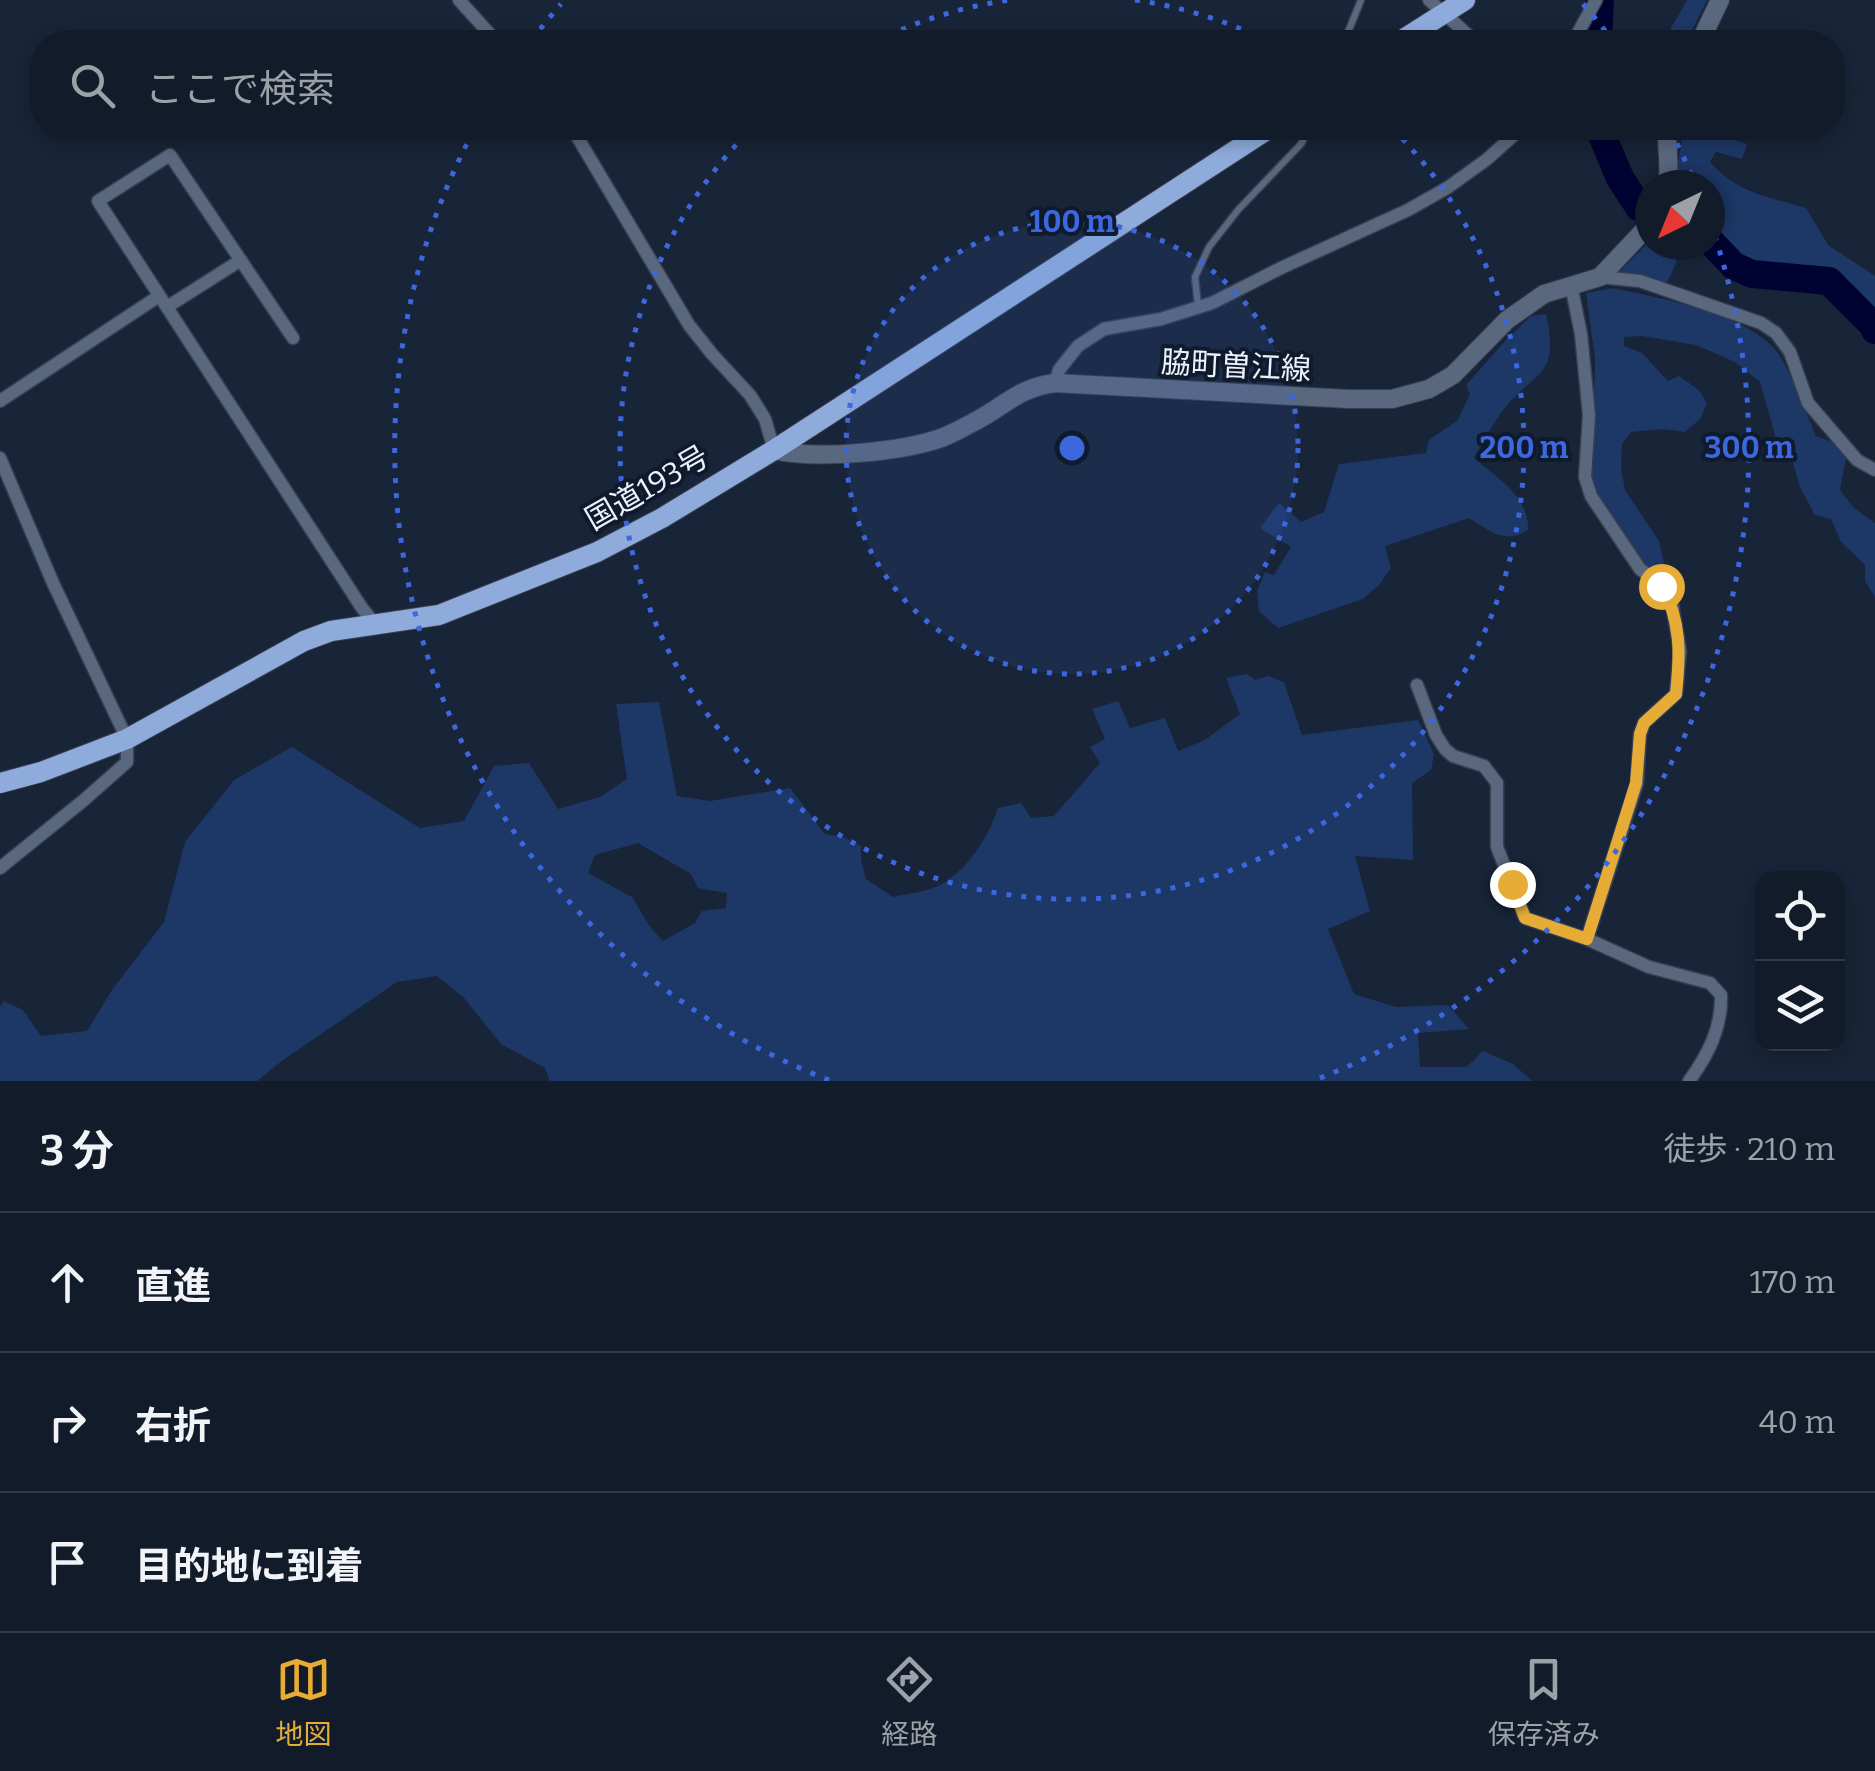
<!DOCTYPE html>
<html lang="ja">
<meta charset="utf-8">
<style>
:root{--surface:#121b29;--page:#1b2431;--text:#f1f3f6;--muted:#9ca1a8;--line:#313946;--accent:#e7ac36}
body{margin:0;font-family:Bitter,"Noto Sans JP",serif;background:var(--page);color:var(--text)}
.controls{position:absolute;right:30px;bottom:30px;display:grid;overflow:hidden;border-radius:20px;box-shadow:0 5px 15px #0003}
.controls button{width:90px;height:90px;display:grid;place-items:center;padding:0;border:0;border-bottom:2px solid var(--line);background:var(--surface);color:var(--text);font:50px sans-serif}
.compass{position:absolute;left:1635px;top:170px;width:90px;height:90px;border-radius:50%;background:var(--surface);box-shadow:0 5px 15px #0003;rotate:223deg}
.stop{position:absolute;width:30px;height:30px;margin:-22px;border:8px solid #e7ac36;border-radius:50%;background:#fff}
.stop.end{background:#e7ac36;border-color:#fff;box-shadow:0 2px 10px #0008}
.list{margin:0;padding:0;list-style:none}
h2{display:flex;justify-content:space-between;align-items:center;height:130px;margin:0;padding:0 40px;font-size:42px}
h2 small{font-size:32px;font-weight:400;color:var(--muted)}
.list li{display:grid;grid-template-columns:65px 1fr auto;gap:30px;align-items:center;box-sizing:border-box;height:140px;padding:0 40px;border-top:2px solid var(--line)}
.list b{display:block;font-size:38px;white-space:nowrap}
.list em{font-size:32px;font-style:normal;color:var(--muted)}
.icon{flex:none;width:55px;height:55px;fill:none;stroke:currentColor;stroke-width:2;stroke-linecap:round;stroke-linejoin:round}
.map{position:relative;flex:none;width:1875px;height:1081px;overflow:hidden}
.search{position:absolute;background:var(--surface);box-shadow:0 5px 15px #0003;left:30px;right:30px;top:30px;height:110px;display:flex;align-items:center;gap:25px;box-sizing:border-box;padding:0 35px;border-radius:40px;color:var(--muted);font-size:38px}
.sheet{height:550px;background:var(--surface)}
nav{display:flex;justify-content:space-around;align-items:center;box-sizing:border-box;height:140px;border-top:2px solid var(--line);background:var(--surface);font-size:28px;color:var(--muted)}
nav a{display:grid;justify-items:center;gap:5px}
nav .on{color:var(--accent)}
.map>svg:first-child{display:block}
.green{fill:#1d3867;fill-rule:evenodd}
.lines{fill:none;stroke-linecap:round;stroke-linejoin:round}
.river{stroke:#000331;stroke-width:28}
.service-casing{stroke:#373f4f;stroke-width:9}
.minor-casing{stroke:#373f4f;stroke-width:15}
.secondary-casing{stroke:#373f4f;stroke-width:20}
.trunk-casing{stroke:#373f4f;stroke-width:22}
.service{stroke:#5a687f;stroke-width:6}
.minor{stroke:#5a687f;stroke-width:12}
.secondary{stroke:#5a687f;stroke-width:18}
.trunk{stroke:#8eabdc;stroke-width:20}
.route{stroke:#e7ac36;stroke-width:12}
.ring{fill:none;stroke:#3c67de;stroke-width:5;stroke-dasharray:5 10}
.labels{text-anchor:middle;stroke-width:8;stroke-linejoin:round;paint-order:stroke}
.street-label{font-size:30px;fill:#ecf2fd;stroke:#0f1a2d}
.centre{fill:#3c67de;stroke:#0f1a2d;stroke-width:5}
.ring-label{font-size:30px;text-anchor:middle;font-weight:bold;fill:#3c67de;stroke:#0f1a2d;stroke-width:8;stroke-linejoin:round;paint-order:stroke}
</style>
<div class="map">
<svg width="1875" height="1081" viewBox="0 0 1875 1081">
<rect width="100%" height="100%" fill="#182437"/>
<path class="green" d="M1687,0H1707L1686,42H1669L1671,28Z
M1684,128H1699L1747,144L1742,159L1716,152L1710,162C1737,193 1768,197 1806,208L1828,245L1875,276V335L1837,279L1818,273L1755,268L1736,259L1710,229V185H1674Z
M1650,241V245H1684L1667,283L1619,272Z
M1613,288C1659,298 1739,312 1772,346C1788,362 1807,414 1816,436L1832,442L1846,458L1840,490L1853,507L1875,523V597L1865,581V565L1841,542L1831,519L1815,515L1800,487L1792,459L1779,449L1760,382L1735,362L1696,345L1642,336L1624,337V346L1642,353L1668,381L1679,376L1699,390L1707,403L1701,418L1685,432L1663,429L1631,432L1622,444L1621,467L1625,490L1659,541L1665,568L1652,573L1602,506L1592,485L1595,359L1586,293Z
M1546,314C1560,377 1537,369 1504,409C1492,424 1483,443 1474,458C1498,479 1529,496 1528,530C1505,545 1490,531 1469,518L1385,546L1391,568L1379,585L1363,599L1278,628L1259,611L1257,591L1265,572L1274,575L1291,547L1260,528L1279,503L1301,522L1324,512L1339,464L1426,453L1429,440L1458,420L1470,394L1466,385L1505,341L1531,316Z
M1247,674L1255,680L1268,676L1284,682L1302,735L1418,720L1434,754L1431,770L1412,783L1413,860L1355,856L1370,911L1328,929L1354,994L1396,1007L1448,1005L1469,1029L1418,1033L1420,1067H1467L1483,1051L1513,1064L1532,1081H550L545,1068L501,1044L464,998L437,976L397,982L283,1060L257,1081H0V1006L4,1001L23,1010L41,1036L87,1031L112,990L164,922L185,842L234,780L292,747L420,828L464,821L494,766L529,763L558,809L600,797L627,779L616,704L659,702L677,796L710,801L790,788L825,834L843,837L861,846V860L866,879L893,897C908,893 927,892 940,885C968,870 989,836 998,808L1021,803L1031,818L1054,816L1100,763L1090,747L1105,739L1092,709L1118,701L1130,728L1165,718L1178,751L1205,740L1240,714L1226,678ZM638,843L691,874L698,888L727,893L726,908L702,911L695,923L663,941L650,927L632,897L588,873L595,855Z"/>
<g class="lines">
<path class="river" d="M1598,42L1600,0
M1599,128L1620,178L1639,207
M1710,241L1734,266L1752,274L1829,281L1872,324L1875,330"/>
<defs>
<path id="service" d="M1344,42L1361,0
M1198,306L1195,277L1209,247L1238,210L1301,144L1310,128"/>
<path id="minor" d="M459,0L497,42
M1429,0L1476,42
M1573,42L1596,0
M572,128L689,325L712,354L750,395L765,419L774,450
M1600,277L1640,281L1761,323L1776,333L1790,352L1808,403L1857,460L1875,470
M1571,285L1581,334L1589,415L1585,477L1591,496L1640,569L1661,586L1672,604L1680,651L1676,694L1644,723L1640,734L1637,783L1587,939
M167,307L241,260
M293,338L170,155L98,201L362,608L376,625
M1055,383L1059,370L1078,346L1104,329L1161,319L1212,303L1281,268L1408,210L1447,188L1486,160L1522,128
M0,401L159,296
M0,458L53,583L127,739V762L84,800L0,868
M1417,685L1436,735L1445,749L1453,756L1484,766L1497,783V847L1525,918L1587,939L1649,967L1710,983L1721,995C1722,1028 1708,1055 1689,1081"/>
<path id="secondary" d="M1700,42L1720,0
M1667,128C1666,145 1671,169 1667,185
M774,450C816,460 903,452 944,437C953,433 963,428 972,423C1004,407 1017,388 1055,383L1349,399H1392L1429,389L1453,375L1507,320L1544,294L1600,277L1650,224"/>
<path id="trunk" d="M1399,42L1465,0
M0,783L41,772L127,739L304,641L331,631L439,615L597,552L662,518L774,450L1270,128"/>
</defs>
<use href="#service" class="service-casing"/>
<use href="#minor" class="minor-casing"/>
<use href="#secondary" class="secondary-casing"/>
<use href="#trunk" class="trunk-casing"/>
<use href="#service" class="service"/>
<use href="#minor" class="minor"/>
<use href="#secondary" class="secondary"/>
<use href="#trunk" class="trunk"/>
</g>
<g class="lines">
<path class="route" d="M1512,884L1525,918L1587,939L1636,783L1640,734L1644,723L1676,694C1680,656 1682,620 1661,586"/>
</g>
<circle cx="1072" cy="448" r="226" fill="#3c67de" fill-opacity=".12"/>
<g class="ring">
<circle cx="1072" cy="448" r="226"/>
<path d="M874 42A452 452 0 0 1 1009 0M1135 0A452 452 0 0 1 1270 42M1392 128A452 452 0 1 1 752 128"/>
<path d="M829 1080A677 677 0 0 1 474 130M531 41A677 677 0 0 1 561 4M1583 4A677 677 0 0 1 1613 41M1670 130A677 677 0 0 1 1695 183M1710 222A677 677 0 0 1 1315 1080"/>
</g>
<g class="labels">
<g class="street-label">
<text transform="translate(1236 366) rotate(3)" y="10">脇町曽江線</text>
<text transform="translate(647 488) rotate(-30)" y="10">国道193号</text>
</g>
</g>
<circle cx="1072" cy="448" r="15" class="centre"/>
<g class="ring-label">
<text x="1072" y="232">100 m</text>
<text x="1524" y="458">200 m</text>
<text x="1749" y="458">300 m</text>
</g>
</svg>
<div class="controls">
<button><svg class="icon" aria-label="locate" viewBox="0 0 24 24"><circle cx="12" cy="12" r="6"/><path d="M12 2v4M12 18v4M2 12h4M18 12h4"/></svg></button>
<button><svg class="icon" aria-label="layers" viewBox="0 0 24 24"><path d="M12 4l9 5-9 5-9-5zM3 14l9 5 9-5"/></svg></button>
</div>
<svg class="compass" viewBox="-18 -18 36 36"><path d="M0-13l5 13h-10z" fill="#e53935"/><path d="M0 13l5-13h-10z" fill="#9ca1a8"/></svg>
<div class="stop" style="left:1661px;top:586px"></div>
<div class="stop end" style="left:1512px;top:884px"></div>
<div class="search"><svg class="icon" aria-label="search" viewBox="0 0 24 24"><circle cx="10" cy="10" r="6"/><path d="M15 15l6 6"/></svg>ここで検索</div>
</div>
<section class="sheet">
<h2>3 分<small>徒歩 · 210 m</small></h2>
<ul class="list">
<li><svg class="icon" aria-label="ahead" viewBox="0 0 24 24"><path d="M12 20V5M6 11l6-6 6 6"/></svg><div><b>直進</b></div><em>170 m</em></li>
<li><svg class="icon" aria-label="right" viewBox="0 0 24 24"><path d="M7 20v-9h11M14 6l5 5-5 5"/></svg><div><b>右折</b></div><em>40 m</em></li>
<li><svg class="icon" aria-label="arrive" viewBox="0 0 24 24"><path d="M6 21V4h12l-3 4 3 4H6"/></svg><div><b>目的地に到着</b></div></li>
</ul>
</section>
<nav>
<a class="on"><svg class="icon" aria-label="map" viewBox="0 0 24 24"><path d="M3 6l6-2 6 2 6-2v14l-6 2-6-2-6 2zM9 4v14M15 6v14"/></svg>地図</a>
<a><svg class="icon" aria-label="directions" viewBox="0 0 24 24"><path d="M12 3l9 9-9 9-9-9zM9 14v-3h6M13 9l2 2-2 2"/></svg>経路</a>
<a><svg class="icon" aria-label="saved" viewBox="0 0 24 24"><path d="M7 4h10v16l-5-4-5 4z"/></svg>保存済み</a>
</nav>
